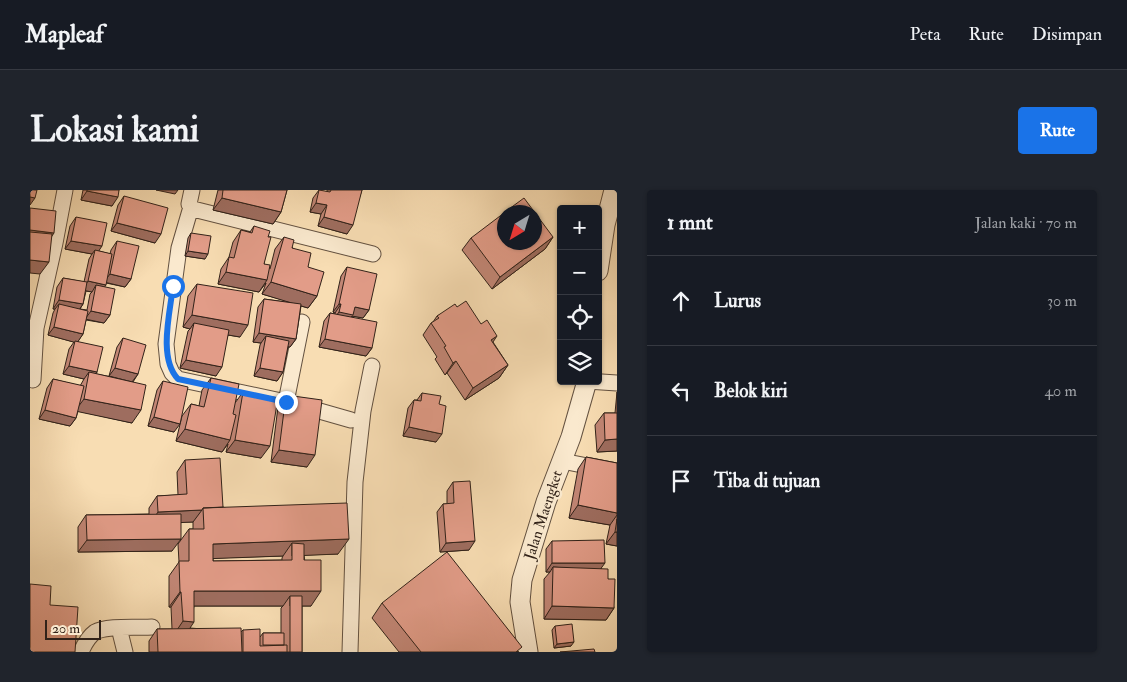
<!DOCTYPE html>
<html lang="id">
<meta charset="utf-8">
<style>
:root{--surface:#171b24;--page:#20242c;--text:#f1f3f6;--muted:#9ea1a6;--line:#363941;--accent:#1a73e8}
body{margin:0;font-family:"IM FELL Double Pica",serif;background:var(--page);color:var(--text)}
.controls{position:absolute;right:15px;top:15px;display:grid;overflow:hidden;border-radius:5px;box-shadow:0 1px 4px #0004}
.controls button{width:45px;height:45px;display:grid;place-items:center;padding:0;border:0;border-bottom:1px solid var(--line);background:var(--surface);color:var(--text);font:25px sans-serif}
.compass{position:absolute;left:467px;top:15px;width:45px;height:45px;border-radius:50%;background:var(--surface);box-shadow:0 1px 4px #0004;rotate:218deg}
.scale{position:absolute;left:15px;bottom:12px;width:56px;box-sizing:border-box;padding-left:5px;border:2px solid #312219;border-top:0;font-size:14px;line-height:18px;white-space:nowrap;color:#312219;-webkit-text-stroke:4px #fae9ce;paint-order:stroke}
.stop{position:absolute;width:15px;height:15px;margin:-11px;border:4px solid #1a73e8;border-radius:50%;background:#fff}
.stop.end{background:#1a73e8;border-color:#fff;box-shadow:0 1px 5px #0008}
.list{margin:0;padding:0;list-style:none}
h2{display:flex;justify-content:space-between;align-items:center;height:65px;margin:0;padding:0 20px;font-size:21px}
h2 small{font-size:16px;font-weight:400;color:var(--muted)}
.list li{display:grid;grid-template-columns:32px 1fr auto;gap:15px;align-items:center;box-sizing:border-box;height:90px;padding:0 20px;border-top:1px solid var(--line)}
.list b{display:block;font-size:19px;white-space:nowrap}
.list em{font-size:16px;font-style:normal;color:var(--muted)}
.icon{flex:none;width:28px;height:28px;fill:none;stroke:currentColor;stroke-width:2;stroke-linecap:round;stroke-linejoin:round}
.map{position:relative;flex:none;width:587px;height:462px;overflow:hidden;border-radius:5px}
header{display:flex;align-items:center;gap:30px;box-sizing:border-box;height:70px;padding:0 25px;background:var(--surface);border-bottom:1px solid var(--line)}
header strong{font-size:24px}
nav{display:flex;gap:28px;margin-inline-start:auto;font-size:18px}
.intro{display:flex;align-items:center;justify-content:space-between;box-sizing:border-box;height:120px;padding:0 30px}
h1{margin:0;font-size:35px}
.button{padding:12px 22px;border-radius:5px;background:var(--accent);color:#fff;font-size:18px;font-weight:700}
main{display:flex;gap:30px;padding:0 30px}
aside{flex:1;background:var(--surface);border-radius:5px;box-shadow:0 1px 4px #0004}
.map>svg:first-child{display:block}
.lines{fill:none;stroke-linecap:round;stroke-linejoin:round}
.minor-casing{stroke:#635140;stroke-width:17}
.tertiary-casing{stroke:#635140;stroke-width:21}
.minor{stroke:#fae9ce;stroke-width:15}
.tertiary{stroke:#fae9ce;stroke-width:19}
.wall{fill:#c28675;stroke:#312219;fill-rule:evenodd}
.shaded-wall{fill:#9e6d5f;stroke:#312219}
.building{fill:#e29c88;stroke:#312219}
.route{stroke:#1a73e8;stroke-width:6}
.labels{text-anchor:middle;stroke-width:5;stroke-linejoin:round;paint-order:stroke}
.street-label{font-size:15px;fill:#312219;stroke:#fae9ce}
</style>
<header>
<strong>Mapleaf</strong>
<nav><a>Peta</a><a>Rute</a><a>Disimpan</a></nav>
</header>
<div class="intro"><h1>Lokasi kami</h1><a class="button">Rute</a></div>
<main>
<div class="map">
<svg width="587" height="462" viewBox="0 0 587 462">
<rect width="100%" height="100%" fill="#f8ddb3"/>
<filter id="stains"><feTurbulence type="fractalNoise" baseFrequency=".004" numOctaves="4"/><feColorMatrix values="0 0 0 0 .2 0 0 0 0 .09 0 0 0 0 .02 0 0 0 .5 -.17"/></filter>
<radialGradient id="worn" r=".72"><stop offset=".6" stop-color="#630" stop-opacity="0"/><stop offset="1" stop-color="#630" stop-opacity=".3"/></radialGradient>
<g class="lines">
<defs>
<path id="minor" d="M162,0L159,14L163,19L343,64
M161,17L149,58L136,154L138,174L142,183L148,189L256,212L272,132
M3,190L6,138L25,53L35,0
M557,191L587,193
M272,216L321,230
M532,271L587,282
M89,438L95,462
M51,462C54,455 58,447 65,442C77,435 108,438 122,437
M320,462L325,292L333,221L342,176"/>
<path id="tertiary" d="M568,81L575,35L584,0
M498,462L490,412L492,390L516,312L541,247L557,191"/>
</defs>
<use href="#minor" class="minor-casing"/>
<use href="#tertiary" class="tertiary-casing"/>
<use href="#minor" class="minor"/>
<use href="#tertiary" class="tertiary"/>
</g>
<path class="wall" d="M53,0H89L82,16L51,10Z
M188,0H257L251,22L243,34L183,20Z
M289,0L297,2V0H332L317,44L288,36L291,24L280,22L283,8Z
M94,6L125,53L81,41L88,15Z
M46,27L69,61L80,64L81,60L87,51L101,89L95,97L76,93L74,97L80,125L74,133L56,130L53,144L48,151L67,182L66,184L87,188L79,186L87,157L93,148L108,184L103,192L102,233L48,221L46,228L40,236L9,229L17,198L23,189L50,196L54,189L33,184L39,159L44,152L18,145L23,123L25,119H23L27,97L33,88L54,92L59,69L62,64L35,59L40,36ZM56,101L62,102L60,104L57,120L50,119L53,114Z
M224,36L238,47L234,74L240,79L245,59L254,47L278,77L287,106L278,118L271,116L266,149L260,157H258L253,182L247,191L224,186L230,155L231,153L223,152L228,117L234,109L263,113L232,104L236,93L229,102L188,94L191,79L199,67L203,52L211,40L220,42Z
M161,43L175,69L155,66L158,48Z
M523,47L515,59L462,99L432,60L441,48Z
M317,77L339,120L333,128L322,126V127L342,158L336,166L289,157L294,131L300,123L305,124V123L303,122L311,86Z
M167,94L210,147L198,145L186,186L150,178L158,141L160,139L153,137L158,106Z
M427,117L463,152L478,175L469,188L435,210L417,183L415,185L405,169L407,167L393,145L401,133L403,132L407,126Z
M181,188L205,213L213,202L231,268L196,262L198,254L192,262L146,251L152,226L161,214L169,216L172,200Z
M133,191L144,242L118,236L127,200Z
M587,202V261L567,262L565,235L574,223H585Z
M392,203L409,214L406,252L373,246L378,218L384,210H387Z
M256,205L277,277L241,272L248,217Z
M556,267L587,273V356L576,354L580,335L539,328L548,279Z
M155,270L193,317L308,364L274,365L281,416H272V462H119V451L127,439H142L141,417H139V386L149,372L148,354L159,339H163V332H151L142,361L48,362V337L56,325L119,324V318L127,306L148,305L147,282ZM253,366L252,368V370L183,371V368ZM164,416H253L251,418V443H233L230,447L213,440L211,442L160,438Z
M423,292L439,360L410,362L407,322L413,314H417V301Z
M522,351L571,378L578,389L584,418L576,430L514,429V389L520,382H516V359Z
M352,413L489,462H369L342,428Z
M525,436L541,456L524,458L522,440Z"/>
<path class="shaded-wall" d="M126,0H148L145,4Z
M57,1L88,7L82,16L51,10Z
M0,7L5,8L0,15Z
M192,8L251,22L243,34L183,20Z
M286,13L297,15L291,24L280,22Z
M294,27L323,35L317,44L288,36Z
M87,33L131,44L125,53L81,41Z
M0,40L24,43L18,52L0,49Z
M523,47L515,59L462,99L470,87Z
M41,51L72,56L66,65L65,60L62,64L35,59Z
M158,61L178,64L175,69L155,66Z
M0,70L19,72L10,84L0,83Z
M196,82L237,90L229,102L188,94Z
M80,84L101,89L95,97L74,92Z
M58,91L76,95L70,104L66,95L62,102L52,100Z
M241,92L287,106L278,118L232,104Z
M29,110L53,114L47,123L29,114L25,119H23Z
M309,114H311L305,123L303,122Z
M325,117L339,120L333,128L322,126L317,134L303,130L309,122Z
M61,121L80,125L74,133L55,129Z
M162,125L218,135L210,147L163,139L164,133L160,139L153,137Z
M24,137L53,144L47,153L18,145Z
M229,143L266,149L260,157L235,154L236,146L231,153L223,152Z
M467,146L459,158L461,150Z
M295,149L342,158L336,166L289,157Z
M156,170L192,177L186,186L150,178Z
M426,171L417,183L415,185L423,173Z
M478,175L469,188L435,210L443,198Z
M39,176L67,182L61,191L59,182L54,189L33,184Z
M85,178L108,184L102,192L79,186Z
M230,178L253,182L247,191L224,186Z
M54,209L111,220L102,233L45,221Z
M15,220L46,228L40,236L9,229Z
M124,227L150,234L144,242L118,236Z
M379,237L412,244L406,252L373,246Z
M155,239L200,250L192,262L146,251Z
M587,249V261L567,262L575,250Z
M205,250L240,256L231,268L196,262Z
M249,260L285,265L277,277L241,272Z
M548,315L587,323V325L580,335L539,328Z
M172,320L163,332L120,334L128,322Z
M585,342H587V356L576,354Z
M151,349L142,361L48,362L57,350Z
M319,349L308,364L262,366V353L253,366L172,369L183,354Z
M445,351L439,360L410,362L416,353Z
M522,373H575L569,381L523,377L520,382H516Z
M164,401H291L281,416H260V406L253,416H153Z
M150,402H151L141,417H139Z
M522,416L584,418L576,430L514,429Z
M153,431L164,432L154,447L143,446Z
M544,452L541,456L524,458L527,454Z"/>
<path class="building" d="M0,0H7L5,8L0,7Z
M57,0H89L88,7L57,1Z
M193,0H257L251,22L192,8Z
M289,0L300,2L301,0H332L323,35L294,27L297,15L286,13Z
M94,6L138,18L131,44L87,33Z
M494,8L523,47L470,87L441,48L474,23V52H504V22H475Z
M0,18L26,21L24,43L0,40Z
M46,27L77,33L72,56L41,51Z
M224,36L240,41L238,47H241L234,74L240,75L237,90L196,82L199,67L204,68L211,40L222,43Z
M0,42L22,44L19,72L0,70Z
M161,43L181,46L178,64L158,61Z
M254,47L264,50L262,58L281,63L278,77L294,82L287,106L241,92Z
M87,51L109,56L101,89L80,84Z
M65,60L82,64L76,95L58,91Z
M317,77L347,84L339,120L325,117L323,125L309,122L311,114H309Z
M33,88L57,92L53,114L29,110Z
M167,94L223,103L218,135L162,125Z
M66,95L85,99L80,125L61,121Z
M234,109L271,114L266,149L229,143Z
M436,111L451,134L457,130L467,146L461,150L478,175L443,198L426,171L423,173L414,157L416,156L401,133L409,128L407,126L425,114L427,117Z
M29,114L58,121L53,144L24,137Z
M300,123L347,132L342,158L295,149Z
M164,133L199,140L192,177L156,170Z
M236,146L259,151L253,182L230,178Z
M93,148L116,155L108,184L85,178Z
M45,151L73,157L67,182L39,176Z
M59,182L116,195L111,220L54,209Z
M181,188L209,194L203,224L206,225L200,250L155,239L161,214L174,217Z
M23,189L54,196L46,228L15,220Z
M133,191L158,197L150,234L124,227Z
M213,202L248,208L240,256L205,250Z
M392,203L411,206L409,214L416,216L412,244L379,237L384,210L391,211Z
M256,205L292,210L285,265L249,260Z
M574,223H587V249L575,250Z
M556,267L587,273V323L548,315Z
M190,268L193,317L173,318L172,320L128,322L127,306L157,304L155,270Z
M440,291L445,351L416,353L413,314L424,313L423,292Z
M317,313L319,349L183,354V371L262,370V353L274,354V370H291V401H164V432L153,431L151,402H150L149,371H159V339H174L173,318Z
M151,324V349L57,350L56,325Z
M587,329V342H585Z
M574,350L575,373H522V351Z
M417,362L492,457L486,462H391L352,413Z
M523,377L578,379V389H585L584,418L522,416Z
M0,394L21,396L20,415L48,417L45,462H0Z
M260,406H272V462H260Z
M542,434L544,452L527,454L525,436Z
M211,438L212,462H128L127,439Z
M230,439V456L257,455V462H213V440Z
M233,443H254V455H233Z
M564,459L565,462H530Z"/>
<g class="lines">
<path class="route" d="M143,96C140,123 128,168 148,189L256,212"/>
</g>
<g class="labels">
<g class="street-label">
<text transform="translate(513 325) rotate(-72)" y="5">Jalan Maengket</text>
</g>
</g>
<rect width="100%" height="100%" filter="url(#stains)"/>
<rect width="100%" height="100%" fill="url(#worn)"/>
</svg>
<div class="controls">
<button>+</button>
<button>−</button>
<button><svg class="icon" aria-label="locate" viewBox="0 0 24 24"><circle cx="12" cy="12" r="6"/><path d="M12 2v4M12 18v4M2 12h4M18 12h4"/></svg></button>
<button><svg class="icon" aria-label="layers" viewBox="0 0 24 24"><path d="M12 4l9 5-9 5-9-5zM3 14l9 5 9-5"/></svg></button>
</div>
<svg class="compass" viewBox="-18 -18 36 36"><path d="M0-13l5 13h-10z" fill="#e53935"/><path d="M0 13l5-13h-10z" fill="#9ea1a6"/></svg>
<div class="scale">20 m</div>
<div class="stop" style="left:143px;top:96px"></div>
<div class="stop end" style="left:256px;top:212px"></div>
</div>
<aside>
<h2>1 mnt<small>Jalan kaki · 70 m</small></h2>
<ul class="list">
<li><svg class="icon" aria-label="ahead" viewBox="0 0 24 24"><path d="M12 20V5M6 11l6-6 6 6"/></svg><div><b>Lurus</b></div><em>30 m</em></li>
<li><svg class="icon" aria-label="left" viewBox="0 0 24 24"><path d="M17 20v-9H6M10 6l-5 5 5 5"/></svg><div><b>Belok kiri</b></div><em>40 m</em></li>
<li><svg class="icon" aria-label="arrive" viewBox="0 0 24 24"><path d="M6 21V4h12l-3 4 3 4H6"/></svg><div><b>Tiba di tujuan</b></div></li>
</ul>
</aside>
</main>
